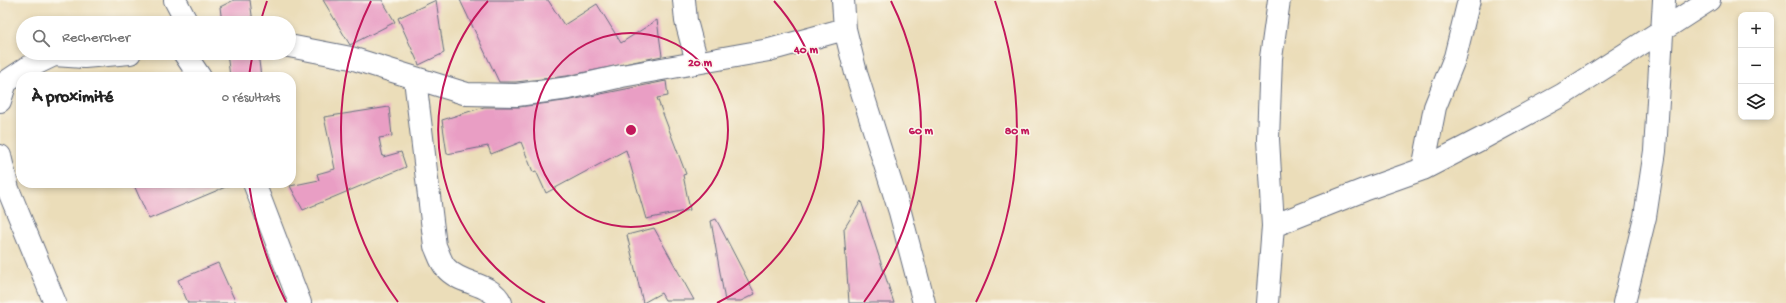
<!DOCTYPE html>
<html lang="fr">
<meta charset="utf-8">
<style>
:root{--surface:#fff;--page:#f6f6f6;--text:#222;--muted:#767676;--line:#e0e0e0}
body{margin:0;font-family:"Gochi Hand",sans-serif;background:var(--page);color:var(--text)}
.controls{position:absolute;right:12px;top:12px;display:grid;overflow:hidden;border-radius:8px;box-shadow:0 2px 6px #0003}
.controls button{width:36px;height:36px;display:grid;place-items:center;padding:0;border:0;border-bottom:1px solid var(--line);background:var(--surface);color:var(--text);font:20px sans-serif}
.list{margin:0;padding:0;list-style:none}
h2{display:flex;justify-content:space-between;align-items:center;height:52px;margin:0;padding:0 16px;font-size:17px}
h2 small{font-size:13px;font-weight:400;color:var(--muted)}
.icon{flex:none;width:22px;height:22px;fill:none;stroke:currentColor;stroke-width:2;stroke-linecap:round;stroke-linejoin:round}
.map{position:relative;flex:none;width:1786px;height:303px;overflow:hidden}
.search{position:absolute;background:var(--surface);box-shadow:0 2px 6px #0003;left:16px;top:16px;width:280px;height:44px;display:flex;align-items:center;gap:10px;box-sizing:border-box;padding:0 14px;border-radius:22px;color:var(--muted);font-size:15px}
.panel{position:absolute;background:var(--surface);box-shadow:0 2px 6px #0003;left:16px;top:72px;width:280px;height:116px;border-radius:16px}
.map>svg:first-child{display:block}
.building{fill:#e99ec4}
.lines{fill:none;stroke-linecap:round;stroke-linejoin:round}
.street-casing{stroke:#646c7e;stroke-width:24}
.street{stroke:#fff;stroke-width:22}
.ring{fill:none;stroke:#c2185b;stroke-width:2}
.centre{fill:#c2185b;stroke:#fbf7ec;stroke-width:2}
.ring-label{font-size:12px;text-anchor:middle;font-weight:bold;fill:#c2185b;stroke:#fbf7ec;stroke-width:3;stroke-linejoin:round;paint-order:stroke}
</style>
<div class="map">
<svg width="1786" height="303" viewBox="0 0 1786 303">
<rect width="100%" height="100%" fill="#fbf7ec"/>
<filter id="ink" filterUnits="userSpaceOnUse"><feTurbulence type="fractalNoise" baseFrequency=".025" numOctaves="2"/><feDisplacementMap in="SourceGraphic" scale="8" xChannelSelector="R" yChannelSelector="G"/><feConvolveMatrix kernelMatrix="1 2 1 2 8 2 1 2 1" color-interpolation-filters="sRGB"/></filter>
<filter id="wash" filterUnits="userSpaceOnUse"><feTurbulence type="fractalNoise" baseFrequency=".012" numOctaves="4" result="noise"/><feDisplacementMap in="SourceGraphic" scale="16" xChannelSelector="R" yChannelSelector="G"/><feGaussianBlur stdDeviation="0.9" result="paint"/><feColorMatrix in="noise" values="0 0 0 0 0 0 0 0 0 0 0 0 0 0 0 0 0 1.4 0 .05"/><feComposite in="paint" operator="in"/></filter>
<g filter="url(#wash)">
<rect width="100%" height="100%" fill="#ebddb9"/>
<g id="blocks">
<path class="building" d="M234,0H250L253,23H222L220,7Z
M323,0H382L395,22L350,45Z
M436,0L444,53L419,65L398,18Z
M460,0H548L564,25L597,4L621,43L657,20L662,56L567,76L516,82H499Z
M227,53H258L261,77H230Z
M666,81L668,96L657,98L686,174L683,175L690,210L646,219L626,150L546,193L536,171L533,172L521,142L491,154L488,146L447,154L442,120L484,107H519L571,100Z
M389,107L392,136L379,138L383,157L401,152L406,167L303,210L290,186L319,180L317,174L335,169L324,117Z
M133,183H235L149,219Z
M861,201L894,303H849L844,229Z
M716,219L755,294L741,301H725L711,221Z
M654,228L694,300H665L661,293L643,303L627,235Z
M218,263L236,303H188L178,280Z"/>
</g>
</g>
<g filter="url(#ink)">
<use href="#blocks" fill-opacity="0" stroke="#646c7e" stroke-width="1"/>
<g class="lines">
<defs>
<path id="street" d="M175,0L187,23
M684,0L686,21L697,62
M843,0L845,29L856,73L900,212L924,303
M289,46L351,58L467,94L517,95L569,88L622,76L769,50L845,29
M184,53L200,77
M415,79L435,246C438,252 441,263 446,268C460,285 491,282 501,303
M0,101L6,82L27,68L54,55L84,57L130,53
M0,156L8,189L55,303
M1423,169L1435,107L1455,57L1469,0
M254,183L300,303
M1273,226L1364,190L1423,169L1481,139L1562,95L1709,0
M1267,303L1273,226L1268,139L1271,58L1279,0
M1624,303L1645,217L1655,151L1664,0"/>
</defs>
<use href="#street" class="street-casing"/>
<use href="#street" class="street"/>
</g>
</g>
<g class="ring">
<circle cx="631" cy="130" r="97"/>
<path d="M545 303A193 193 0 0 1 488 1M774 1A193 193 0 0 1 717 303"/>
<path d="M398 302A290 290 0 0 1 371 1M891 1A290 290 0 0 1 864 302"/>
<path d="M286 302A386 386 0 0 1 249 184M249 76A386 386 0 0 1 253 53M261 20A386 386 0 0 1 267 1M995 1A386 386 0 0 1 976 302"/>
</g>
<circle cx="631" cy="130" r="6" class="centre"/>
<g class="ring-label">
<text x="806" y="53">40 m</text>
<text x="700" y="66">20 m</text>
<text x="921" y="134">60 m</text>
<text x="1017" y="134">80 m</text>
</g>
</svg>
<div class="controls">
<button>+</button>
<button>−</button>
<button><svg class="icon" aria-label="layers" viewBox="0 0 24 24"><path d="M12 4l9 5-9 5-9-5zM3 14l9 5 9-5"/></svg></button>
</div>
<div class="search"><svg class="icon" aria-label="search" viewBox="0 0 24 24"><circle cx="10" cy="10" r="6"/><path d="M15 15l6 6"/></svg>Rechercher</div>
<section class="panel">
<h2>À proximité<small>0 résultats</small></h2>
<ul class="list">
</ul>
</section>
</div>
